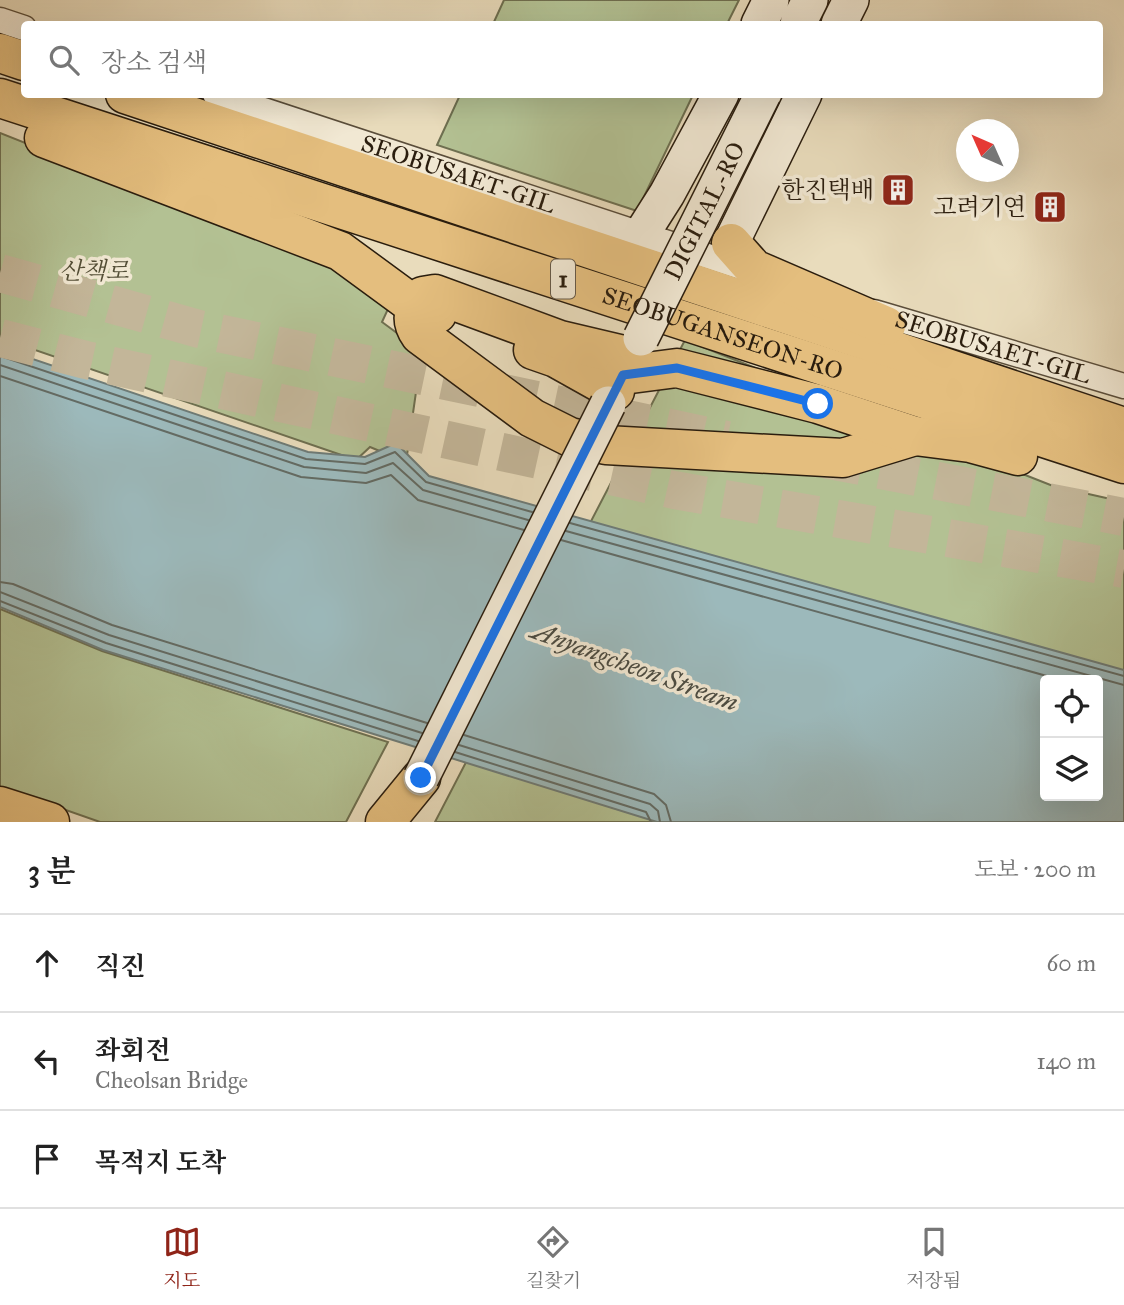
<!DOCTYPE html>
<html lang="ko">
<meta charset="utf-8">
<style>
:root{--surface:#fff;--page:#f6f6f6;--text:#222;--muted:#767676;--line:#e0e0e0;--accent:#8f2418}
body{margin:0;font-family:"IM FELL Great Primer","Noto Serif KR",serif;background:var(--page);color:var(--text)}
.controls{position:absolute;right:21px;bottom:21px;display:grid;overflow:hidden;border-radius:7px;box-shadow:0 7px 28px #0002}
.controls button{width:63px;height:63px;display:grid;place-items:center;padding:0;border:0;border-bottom:2px solid var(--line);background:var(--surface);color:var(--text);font:35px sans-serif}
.compass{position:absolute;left:956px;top:119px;width:63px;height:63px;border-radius:50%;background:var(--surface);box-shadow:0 7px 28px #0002;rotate:315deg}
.stop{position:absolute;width:21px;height:21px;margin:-16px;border:5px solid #1a73e8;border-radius:50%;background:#fff}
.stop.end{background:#1a73e8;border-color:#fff;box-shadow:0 2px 7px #0008}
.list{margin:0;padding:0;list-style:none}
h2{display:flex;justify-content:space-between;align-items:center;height:91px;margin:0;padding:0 28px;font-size:30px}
h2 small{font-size:23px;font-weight:400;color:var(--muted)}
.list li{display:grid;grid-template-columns:46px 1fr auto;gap:21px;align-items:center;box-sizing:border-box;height:98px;padding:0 28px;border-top:2px solid var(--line)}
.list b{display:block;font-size:26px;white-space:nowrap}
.list p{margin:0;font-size:23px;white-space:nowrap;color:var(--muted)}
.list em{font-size:23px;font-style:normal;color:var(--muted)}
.icon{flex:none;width:38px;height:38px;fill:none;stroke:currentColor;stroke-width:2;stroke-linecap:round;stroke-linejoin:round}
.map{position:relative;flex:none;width:1124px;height:822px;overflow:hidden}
.search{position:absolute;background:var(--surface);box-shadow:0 7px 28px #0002;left:21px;right:21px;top:21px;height:77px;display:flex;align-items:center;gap:18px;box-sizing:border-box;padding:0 24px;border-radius:7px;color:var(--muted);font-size:26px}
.sheet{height:385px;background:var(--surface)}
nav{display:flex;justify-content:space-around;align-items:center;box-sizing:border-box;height:98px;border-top:2px solid var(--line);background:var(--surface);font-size:19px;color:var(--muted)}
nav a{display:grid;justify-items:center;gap:4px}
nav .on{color:var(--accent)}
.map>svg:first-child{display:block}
.green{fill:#b3c193;stroke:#6e6f50;stroke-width:2;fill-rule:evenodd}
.water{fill:#9cb9bb;stroke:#6e7b76;stroke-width:2;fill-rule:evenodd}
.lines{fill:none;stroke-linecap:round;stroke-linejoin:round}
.shore{stroke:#636b64;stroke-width:2}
.trunk-tunnel{stroke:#c3b699;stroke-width:38;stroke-dasharray:38 19;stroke-linecap:butt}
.minor-casing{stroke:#5a4d3a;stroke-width:27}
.secondary-casing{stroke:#2a1d0e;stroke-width:38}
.primary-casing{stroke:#2a1d0e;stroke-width:41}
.minor{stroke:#f1e8d3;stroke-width:24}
.secondary{stroke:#f1e8d3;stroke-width:35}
.primary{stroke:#e4be7e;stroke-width:38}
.secondary-bridge-casing{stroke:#2a1d0e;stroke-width:38;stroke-linecap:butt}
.secondary-bridge{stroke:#f1e8d3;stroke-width:35}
.route{stroke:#1a73e8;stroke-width:9}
.labels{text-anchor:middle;stroke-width:7;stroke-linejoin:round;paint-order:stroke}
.shield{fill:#f1e8d3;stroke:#665a49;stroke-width:2}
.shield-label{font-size:23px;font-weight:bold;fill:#2a1d0e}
.street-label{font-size:24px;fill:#2a1d0e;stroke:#f1e8d3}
.poi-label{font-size:24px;fill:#2a1d0e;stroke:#f1e8d3;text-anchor:end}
.park-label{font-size:24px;font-style:italic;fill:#534e36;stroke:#f1e8d3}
.water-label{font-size:26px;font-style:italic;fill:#4c4c42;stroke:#f1e8d3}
</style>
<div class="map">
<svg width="1124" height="822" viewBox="0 0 1124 822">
<rect width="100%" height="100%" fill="#e9dcbc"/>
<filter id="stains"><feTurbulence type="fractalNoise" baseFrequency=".00286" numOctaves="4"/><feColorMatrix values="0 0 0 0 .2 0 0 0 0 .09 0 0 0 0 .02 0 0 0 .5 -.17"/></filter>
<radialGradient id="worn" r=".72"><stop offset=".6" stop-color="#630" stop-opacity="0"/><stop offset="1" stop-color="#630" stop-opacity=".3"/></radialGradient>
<path class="green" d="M504,0H739L727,24H493Z
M460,95H693L637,211L437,145Z
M0,133L339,268L388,309L382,322L428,356L418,378L406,462L370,447L356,460L0,338Z
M685,340L1053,486L1124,502V822H435ZM1045,680H1098V796H1045Z
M0,609L102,651L388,742L346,822H100L0,787Z"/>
<path class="water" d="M0,348L308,452L365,457L396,443L429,476L1124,670V822H657L103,650L0,607ZM1045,680H1098V796H1045Z"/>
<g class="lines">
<path class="shore" d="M0,356L306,459L365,464L395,452L426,482L532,512
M0,365L304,467L366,473L393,463L423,490L528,520
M0,376L301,477L366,483L391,475L418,500L524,530
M570,523L1124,676
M566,531L1124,685
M561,540L1061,680
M0,582L13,584L112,625L427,723
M0,592L109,635L422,733
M0,601L106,643L418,741
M464,735L654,794L666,805L671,822
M459,745L650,804L658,811L660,822
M455,752L646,812L651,822"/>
<path class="trunk-tunnel" d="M0,273L199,329L727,440
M0,338L86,360L674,490L1124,569
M824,459L1124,517"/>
<defs>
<g id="minor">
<path d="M0,20L24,28"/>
<path id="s1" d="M215,94L753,271"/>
<path id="s2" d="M874,312L1124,386"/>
</g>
<path id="secondary" d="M759,24L771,0
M798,24L810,0
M839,24L851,0
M641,235L667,194L721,94
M731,243L804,94"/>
<g id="primary">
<path d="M0,53L24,61"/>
<path d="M125,94L1124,427"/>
<path id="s3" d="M0,98L1124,464"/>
<path d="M44,138L340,251L415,306L437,314"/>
<path d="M731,243L754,269L886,326"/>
<path d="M533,350L556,358L615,391"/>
<path d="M632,357L560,340L435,294L423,296C412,310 410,321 420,335L532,418L570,437L606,445L843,458L915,436"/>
<path d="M623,375L677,368L818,404L915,436L970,443L1018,456"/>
<path d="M0,806L50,822"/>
<path d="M385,822L421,778"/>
</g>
</defs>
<use href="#minor" class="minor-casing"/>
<use href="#secondary" class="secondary-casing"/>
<use href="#primary" class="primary-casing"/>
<use href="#minor" class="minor"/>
<use href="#secondary" class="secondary"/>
<use href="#primary" class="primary"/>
<defs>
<g id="secondary-bridge">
<path id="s4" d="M641,338L763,94"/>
<path d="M421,778L608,404"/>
</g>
</defs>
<use href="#secondary-bridge" class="secondary-bridge-casing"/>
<use href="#secondary-bridge" class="secondary-bridge"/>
</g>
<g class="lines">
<path class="route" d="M421,778L623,375L677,368L818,404"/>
</g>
<defs>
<symbol id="building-square" viewBox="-11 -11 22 22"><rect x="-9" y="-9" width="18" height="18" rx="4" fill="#8f2418" stroke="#f1e8d3"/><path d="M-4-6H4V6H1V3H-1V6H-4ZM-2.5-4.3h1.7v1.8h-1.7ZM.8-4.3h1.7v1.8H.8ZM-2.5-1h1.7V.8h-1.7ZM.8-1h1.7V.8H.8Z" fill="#fff"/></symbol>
</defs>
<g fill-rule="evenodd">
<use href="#building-square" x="879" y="171" width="38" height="38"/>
<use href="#building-square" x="1031" y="188" width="38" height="38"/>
</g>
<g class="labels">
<rect class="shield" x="551" y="259.5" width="24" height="39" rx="5"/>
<g class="shield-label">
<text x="563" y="287">1</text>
</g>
<g class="street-label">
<text dy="8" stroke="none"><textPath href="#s1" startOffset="256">SEOBUSAET-GIL</textPath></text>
<text dy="8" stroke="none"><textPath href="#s4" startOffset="142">DIGITAL-RO</textPath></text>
<text dy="8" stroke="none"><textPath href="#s3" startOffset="760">SEOBUGANSEON-RO</textPath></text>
<text dy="8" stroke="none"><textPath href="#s2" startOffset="124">SEOBUSAET-GIL</textPath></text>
</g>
<g class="poi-label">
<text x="874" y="198">한진택배</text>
<text x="1026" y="215">고려기연</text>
</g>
<g class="park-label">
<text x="94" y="279">산책로</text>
</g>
<g class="water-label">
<text transform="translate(635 666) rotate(20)" y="9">Anyangcheon Stream</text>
</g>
</g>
<rect width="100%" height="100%" filter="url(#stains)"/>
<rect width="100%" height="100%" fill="url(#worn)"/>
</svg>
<div class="controls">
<button><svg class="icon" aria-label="locate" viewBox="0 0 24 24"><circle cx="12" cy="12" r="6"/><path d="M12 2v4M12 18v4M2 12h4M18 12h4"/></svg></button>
<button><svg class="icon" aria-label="layers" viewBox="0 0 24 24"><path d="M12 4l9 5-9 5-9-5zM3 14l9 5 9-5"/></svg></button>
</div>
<svg class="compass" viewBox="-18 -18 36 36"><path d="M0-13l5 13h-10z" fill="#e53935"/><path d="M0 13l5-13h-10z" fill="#767676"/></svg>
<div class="stop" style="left:818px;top:404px"></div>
<div class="stop end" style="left:421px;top:778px"></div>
<div class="search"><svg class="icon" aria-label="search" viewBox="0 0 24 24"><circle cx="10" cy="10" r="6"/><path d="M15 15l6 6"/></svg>장소 검색</div>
</div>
<section class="sheet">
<h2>3 분<small>도보 · 200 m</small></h2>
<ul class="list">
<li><svg class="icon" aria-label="ahead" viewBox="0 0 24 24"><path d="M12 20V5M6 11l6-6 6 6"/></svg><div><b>직진</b></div><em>60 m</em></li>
<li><svg class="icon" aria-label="left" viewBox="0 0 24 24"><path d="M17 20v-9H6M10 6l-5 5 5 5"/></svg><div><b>좌회전</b><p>Cheolsan Bridge</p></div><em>140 m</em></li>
<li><svg class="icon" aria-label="arrive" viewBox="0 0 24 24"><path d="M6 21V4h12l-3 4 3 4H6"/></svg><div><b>목적지 도착</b></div></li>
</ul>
</section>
<nav>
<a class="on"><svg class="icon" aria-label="map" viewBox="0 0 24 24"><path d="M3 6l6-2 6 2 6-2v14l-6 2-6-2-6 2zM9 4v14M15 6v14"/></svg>지도</a>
<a><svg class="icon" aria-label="directions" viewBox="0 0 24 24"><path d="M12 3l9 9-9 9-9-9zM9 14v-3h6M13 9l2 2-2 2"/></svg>길찾기</a>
<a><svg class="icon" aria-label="saved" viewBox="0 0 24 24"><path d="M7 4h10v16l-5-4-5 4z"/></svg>저장됨</a>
</nav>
